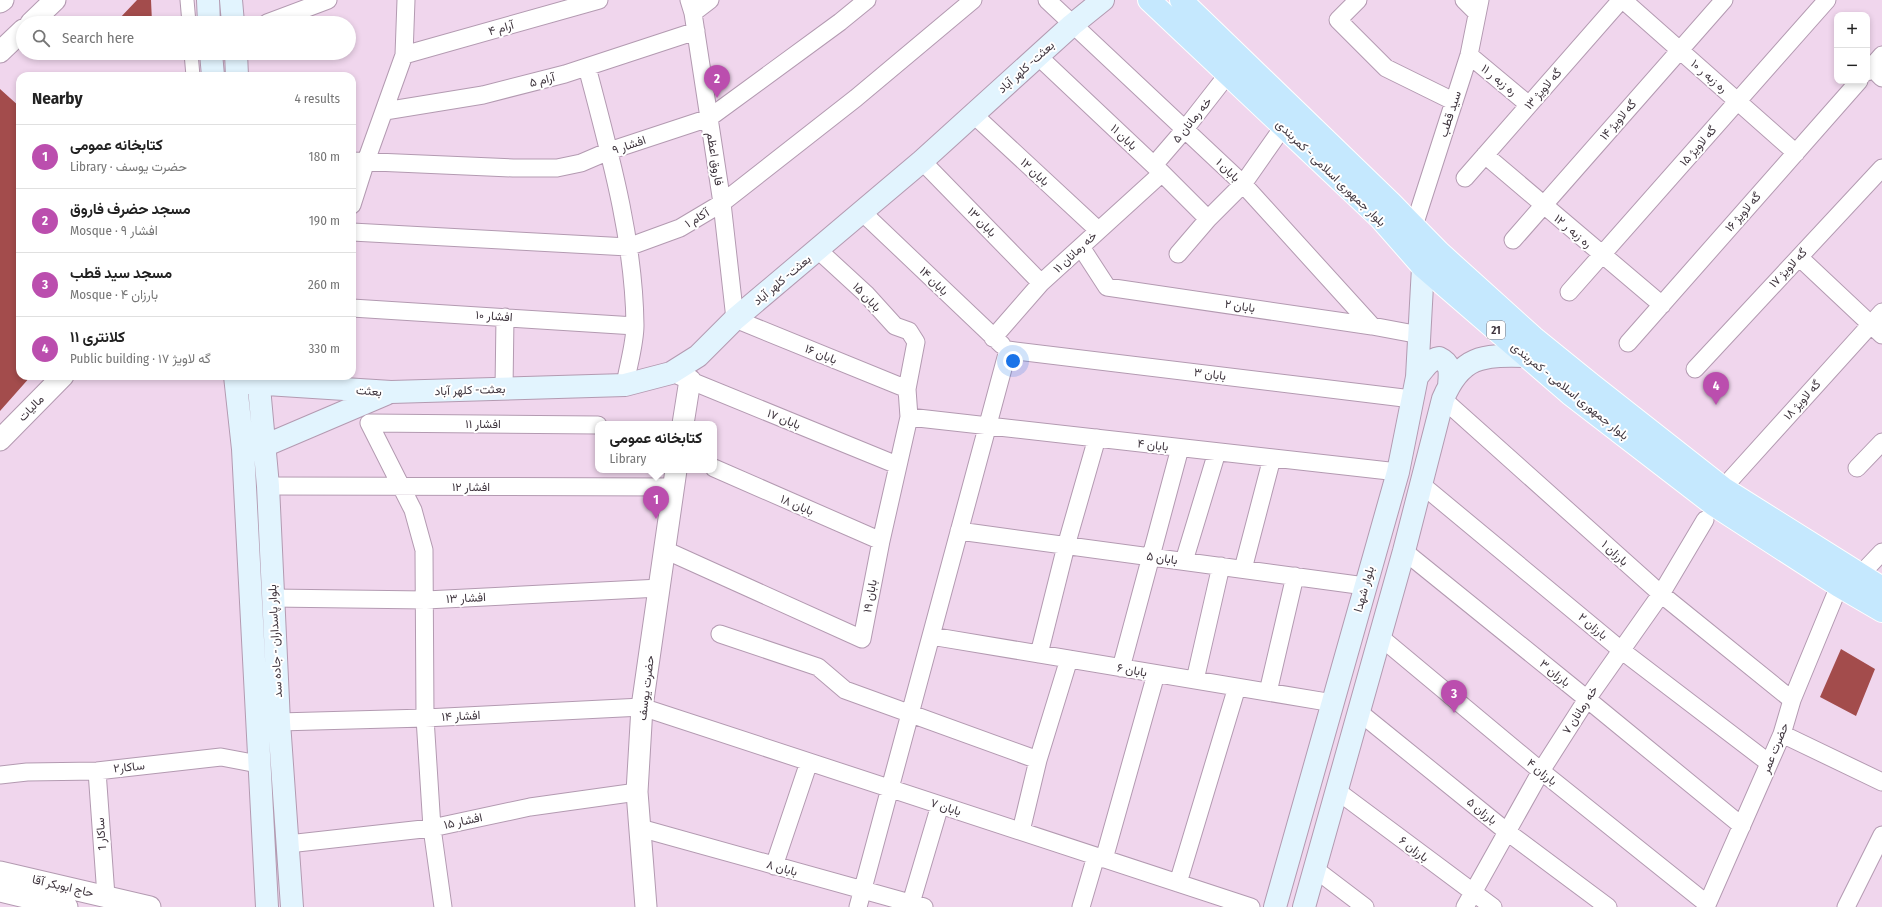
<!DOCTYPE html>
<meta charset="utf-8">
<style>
:root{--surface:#fff;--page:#f6f6f6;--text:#222;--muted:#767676;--line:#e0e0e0;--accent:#bb4eae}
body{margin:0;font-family:"Fira Sans Condensed",Vazirmatn,sans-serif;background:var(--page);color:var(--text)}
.controls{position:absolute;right:12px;top:12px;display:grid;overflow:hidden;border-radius:8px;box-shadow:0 2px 6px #0003}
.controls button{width:36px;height:36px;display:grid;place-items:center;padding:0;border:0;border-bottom:1px solid var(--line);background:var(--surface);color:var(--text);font:20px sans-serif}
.you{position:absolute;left:1013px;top:361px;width:14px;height:14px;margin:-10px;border:3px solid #fff;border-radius:50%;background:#1a73e8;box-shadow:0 0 0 6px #1a73e833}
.badge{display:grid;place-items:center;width:26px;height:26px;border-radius:50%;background:var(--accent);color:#fff;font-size:13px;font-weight:700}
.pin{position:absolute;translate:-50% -33px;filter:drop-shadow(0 1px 2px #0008)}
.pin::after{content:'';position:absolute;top:21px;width:14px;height:12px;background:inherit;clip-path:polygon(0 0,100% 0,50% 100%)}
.popup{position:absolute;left:595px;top:421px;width:122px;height:52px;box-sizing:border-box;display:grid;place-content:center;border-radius:8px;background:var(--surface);filter:drop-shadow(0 1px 3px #0005);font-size:13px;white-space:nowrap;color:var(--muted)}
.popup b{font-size:15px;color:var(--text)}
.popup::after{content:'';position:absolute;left:50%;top:100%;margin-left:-8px;border:8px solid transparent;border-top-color:var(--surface)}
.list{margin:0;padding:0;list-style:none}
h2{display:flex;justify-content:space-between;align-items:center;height:52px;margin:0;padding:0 16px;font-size:17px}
h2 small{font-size:13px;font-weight:400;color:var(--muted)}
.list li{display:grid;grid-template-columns:26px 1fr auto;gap:12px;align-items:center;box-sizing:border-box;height:64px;padding:0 16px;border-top:1px solid var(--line)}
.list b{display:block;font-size:15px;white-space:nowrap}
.list p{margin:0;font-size:13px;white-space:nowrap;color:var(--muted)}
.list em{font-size:13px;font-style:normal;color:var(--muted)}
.icon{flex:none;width:22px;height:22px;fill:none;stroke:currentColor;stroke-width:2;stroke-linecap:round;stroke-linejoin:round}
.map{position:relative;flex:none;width:1882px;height:907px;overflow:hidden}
.search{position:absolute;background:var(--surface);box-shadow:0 2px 6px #0003;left:16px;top:16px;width:340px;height:44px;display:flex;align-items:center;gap:10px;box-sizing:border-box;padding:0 14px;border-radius:22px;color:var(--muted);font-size:15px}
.panel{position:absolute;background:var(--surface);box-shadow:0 2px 6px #0003;left:16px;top:72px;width:340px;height:308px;border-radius:12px}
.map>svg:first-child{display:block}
.building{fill:#a34c4c}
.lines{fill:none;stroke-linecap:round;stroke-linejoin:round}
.pedestrian-casing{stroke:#b39ab1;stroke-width:15}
.minor-casing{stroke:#b39ab1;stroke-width:19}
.tertiary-casing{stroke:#b39ab1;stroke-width:23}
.secondary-casing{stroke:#b39ab1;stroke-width:24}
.primary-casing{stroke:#fff;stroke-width:24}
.pedestrian{stroke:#fff;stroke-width:13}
.minor{stroke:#fff;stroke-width:17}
.tertiary{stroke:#fff;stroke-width:21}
.secondary{stroke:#e2f4fe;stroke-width:22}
.primary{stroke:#c5e8fe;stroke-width:22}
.labels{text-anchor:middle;stroke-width:4;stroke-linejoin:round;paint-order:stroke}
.shield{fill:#fff;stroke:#797278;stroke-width:1}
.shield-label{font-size:11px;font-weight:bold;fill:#3f353e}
.street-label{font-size:12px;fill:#3f353e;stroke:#fff}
</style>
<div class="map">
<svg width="1882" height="907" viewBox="0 0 1882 907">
<rect width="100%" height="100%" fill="#f0d6ed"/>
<path class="building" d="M137,0H151L152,22L121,23L118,20Z
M0,89L20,107V376H31L0,411Z
M1841,649L1875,669L1856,716L1820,697Z"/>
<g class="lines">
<defs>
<path id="pedestrian" d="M187,0L189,23
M191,53L193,76"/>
<path id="minor" d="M689,0L693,13L722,203L735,319L907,389
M1047,0L1243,184L1372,326
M1358,0L1338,20L1386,68L1453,101
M1464,0L1477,13
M1623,0L1796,153
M693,13L710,0
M267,23L328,0
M404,55L599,0
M1469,55L1529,105
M1039,57L1162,173L1208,219
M587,67C609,151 634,238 635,325C635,344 628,366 625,385
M1871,67L1882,78
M1867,72L1882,55
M385,111L483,95L565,74L696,31
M973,114L1098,230
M1485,155L1662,305
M352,161L513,168H557L581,163L609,151L709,118L840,22L867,0
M922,161L1041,283
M1154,165L1185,129L1228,74
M1465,178L1621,0
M352,205L366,161L404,55L406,0
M861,211L1002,345
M1414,226L1469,55L1480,0
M352,232L628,247L680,228L722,203L856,98L973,0
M1513,240L1724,0
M1081,247L1107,287L1372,326L1420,335
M1178,254L1208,219L1243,184L1283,127
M1799,257L1882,335
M1569,292L1827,0
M352,308L635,326
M993,338L1041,283L1162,173
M1628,343L1859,81
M1008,350L1412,399
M1695,369L1882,168
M679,376L897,465
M504,389L505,317
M1443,399L1661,594L1792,700
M909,417L1398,472
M714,468L881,541
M1857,468L1882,442
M1421,484L1621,650L1769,763
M268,486L673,487
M1723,488L1882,312
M959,531L1365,586
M665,550L862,639L881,541L909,417L907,389L916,342L909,331L895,326L866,294L817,249
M1404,551L1587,699L1742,826
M1184,561L1217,452
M1243,569L1272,458
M1860,575L1882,552
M272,598L426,600L660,588
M720,634L818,667L845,690L1038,760
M931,636L1333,703
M1379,636L1541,771L1707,904
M1039,654L1066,546L1097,438
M1121,668L1180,448
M1195,680L1221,566
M1268,692L1295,576
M1359,712L1506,831L1608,907
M279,722L425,718L642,707L1251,907
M1782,734L1882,782
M97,771L106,896
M0,775L27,772L97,771L221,757L258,764
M1336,790L1493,907
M640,828L924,907
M1021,831L1038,760L1069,659
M288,844L432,828L530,807L637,792
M1104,859L1156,674
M774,866L809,762
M1315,869L1365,907
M1178,883L1237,687
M911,903L940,805
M443,907L432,828L425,718L424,550L413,510L369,423L598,425
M858,907L1008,350
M1081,907L1096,856
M1465,907L1541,771L1587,699L1661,594L1705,520
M1706,907L1782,734L1792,700L1839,586
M1846,907L1882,835"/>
<path id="tertiary" d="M0,2L3,0
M31,23L55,0
M0,52L23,30
M683,424L690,380
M0,440L63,376
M0,872L150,907
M0,891L67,907
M646,907L637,792L642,707L676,470"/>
<path id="secondary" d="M208,0L209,23
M231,0L233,23
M211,53L213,76
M236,53L237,76
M235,376L243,449L267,907
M258,376L268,486L279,722L292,907
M1417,377C1424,369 1428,360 1439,358C1452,364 1450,373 1449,386
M236,382L391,392L625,385L671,373L698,356L735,319L922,161L1072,25L1103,0
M251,448L264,446L386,394
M1275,907L1398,472L1417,377L1423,267L1435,255
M1304,907L1404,551L1443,399C1461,356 1482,355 1525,356"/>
<path id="primary" d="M1149,0L1380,218L1423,267L1570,394L1714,505L1839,586L1882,611
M1181,0L1392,204L1439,252L1533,337L1591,384L1723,488L1882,588"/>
</defs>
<use href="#pedestrian" class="pedestrian-casing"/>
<use href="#minor" class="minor-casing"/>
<use href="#tertiary" class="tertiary-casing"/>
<use href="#secondary" class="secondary-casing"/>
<use href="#primary" class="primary-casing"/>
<use href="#pedestrian" class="pedestrian"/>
<use href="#minor" class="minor"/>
<use href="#tertiary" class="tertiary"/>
<use href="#secondary" class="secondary"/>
<use href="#primary" class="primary"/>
</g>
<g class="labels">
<rect class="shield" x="1487" y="321" width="18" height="18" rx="3"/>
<g class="shield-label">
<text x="1496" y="334">21</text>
</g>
<g class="street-label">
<text transform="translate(501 28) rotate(-16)" y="4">آرام ۴</text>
<text transform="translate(1026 67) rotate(-42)" y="4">بعثت- کلهر آباد</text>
<text transform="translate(1709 76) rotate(41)" y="4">ره زبه ر ۱۰</text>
<text transform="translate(542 80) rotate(-14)" y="4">آرام ۵</text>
<text transform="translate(1499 80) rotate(39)" y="4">ره زبه ر ۱۱</text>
<text transform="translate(1543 89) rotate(-49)" y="4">گه لاویژ ۱۳</text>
<text transform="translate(1450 114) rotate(-72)" y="4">سید قطب</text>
<text transform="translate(1192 120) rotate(-51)" y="4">خه رمانان ۵</text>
<text transform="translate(1618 120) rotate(-49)" y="4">گه لاویژ ۱۴</text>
<text transform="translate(1124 137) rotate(43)" y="4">بابان ۱۱</text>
<text transform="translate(629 145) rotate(-19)" y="4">افشار ۹</text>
<text transform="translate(1698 146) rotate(-49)" y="4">گه لاویژ ۱۵</text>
<text transform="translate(715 159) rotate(81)" y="4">فاروق اعظم</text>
<text transform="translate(1228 170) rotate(44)" y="4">بابان ۱</text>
<text transform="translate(1035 172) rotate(43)" y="4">بابان ۱۲</text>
<text transform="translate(1331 173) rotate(44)" y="4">بلوار جمهوری اسلامی - کمربندی</text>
<text transform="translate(1743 212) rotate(-49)" y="4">۱۶ گه لاویژ</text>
<text transform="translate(697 218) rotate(-31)" y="4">آکام ۱</text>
<text transform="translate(982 222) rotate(46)" y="4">بابان ۱۳</text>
<text transform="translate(1573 231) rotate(40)" y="4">ره زبه ر ۱۲</text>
<text transform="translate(1075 252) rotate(-43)" y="4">خه رمانان ۱۱</text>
<text transform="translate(1788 268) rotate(-47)" y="4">گه لاویژ ۱۷</text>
<text transform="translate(782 280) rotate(-40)" y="4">بعثت- کلهر آباد</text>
<text transform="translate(934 281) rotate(44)" y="4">بابان ۱۴</text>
<text transform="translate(867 297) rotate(46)" y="4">بابان ۱۵</text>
<text transform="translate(1240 306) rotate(8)" y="4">بابان ۲</text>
<text transform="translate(494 316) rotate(4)" y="4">افشار ۱۰</text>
<text transform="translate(821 354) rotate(22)" y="4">بابان ۱۶</text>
<text transform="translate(1210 374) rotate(7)" y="4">بابان ۳</text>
<text transform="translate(470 390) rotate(-2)" y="4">بعثت- کلهر آباد</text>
<text transform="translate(369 391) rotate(4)" y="4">بعثت</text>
<text transform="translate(1570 391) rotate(39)" y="4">بلوار جمهوری اسلامی - کمربندی</text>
<text transform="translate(1802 400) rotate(-48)" y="4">گه لاویژ ۱۸</text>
<text transform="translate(31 408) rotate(-46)" y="4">مالیات</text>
<text transform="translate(784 419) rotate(22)" y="4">بابان ۱۷</text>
<text x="483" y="428">افشار ۱۱</text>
<text transform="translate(1153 445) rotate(6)" y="4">بابان ۴</text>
<text x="471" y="491">افشار ۱۲</text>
<text transform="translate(797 505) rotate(23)" y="4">بابان ۱۸</text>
<text transform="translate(1615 553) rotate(42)" y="4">بارزان ۱</text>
<text transform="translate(1162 558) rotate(8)" y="4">بابان ۵</text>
<text transform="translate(1364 589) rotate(-74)" y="4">بلوار شهدا</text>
<text transform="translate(870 596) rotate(-80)" y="4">بابان ۱۹</text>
<text transform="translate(466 598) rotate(-3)" y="4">افشار ۱۳</text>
<text transform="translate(1593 626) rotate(40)" y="4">بارزان ۲</text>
<text transform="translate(275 641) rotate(-93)" y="4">بلوار پاسداران - جاده سد</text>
<text transform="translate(1132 670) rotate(10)" y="4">بابان ۶</text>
<text transform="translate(1555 673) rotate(39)" y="4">بارزان ۳</text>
<text transform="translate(646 688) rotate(-83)" y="4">حضرت یوسف</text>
<text transform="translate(1580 710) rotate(-57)" y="4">خه رمانان ۷</text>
<text transform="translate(461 716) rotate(-3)" y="4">افشار ۱۴</text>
<text transform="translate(1775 748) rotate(-68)" y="4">حضرت عمر</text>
<text transform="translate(129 767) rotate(-6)" y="4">ساکار۲</text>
<text transform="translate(1542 772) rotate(39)" y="4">بارزان ۴</text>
<text transform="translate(946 807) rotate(18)" y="4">بابان ۷</text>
<text transform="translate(1482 811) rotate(39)" y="4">بارزان ۵</text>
<text transform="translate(463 821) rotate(-12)" y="4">افشار ۱۵</text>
<text transform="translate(101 834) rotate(-94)" y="4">ساکار 1</text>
<text transform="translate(1414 849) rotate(37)" y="4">بارزان ۶</text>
<text transform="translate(782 868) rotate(15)" y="4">بابان ۸</text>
<text transform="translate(63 886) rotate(13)" y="4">حاج ابوبکر آقا</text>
</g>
</g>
</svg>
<div class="controls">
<button>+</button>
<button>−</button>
</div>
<div class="you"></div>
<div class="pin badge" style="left:656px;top:519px">1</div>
<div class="popup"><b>کتابخانه عمومی</b>Library</div>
<div class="pin badge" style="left:717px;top:98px">2</div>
<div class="pin badge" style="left:1454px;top:713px">3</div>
<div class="pin badge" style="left:1716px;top:405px">4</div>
<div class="search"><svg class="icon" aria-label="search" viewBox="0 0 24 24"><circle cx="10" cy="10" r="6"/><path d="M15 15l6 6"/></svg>Search here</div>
<section class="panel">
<h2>Nearby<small>4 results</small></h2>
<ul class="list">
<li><span class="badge">1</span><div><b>کتابخانه عمومی</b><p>Library · حضرت یوسف</p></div><em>180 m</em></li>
<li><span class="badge">2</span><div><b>مسجد حضرف فاروق</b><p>Mosque · افشار ۹</p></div><em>190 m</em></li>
<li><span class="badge">3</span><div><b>مسجد سید قطب</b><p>Mosque · بارزان ۴</p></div><em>260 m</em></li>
<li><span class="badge">4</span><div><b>کلانتری ۱۱</b><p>Public building · گه لاویژ ۱۷</p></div><em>330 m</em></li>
</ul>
</section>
</div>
